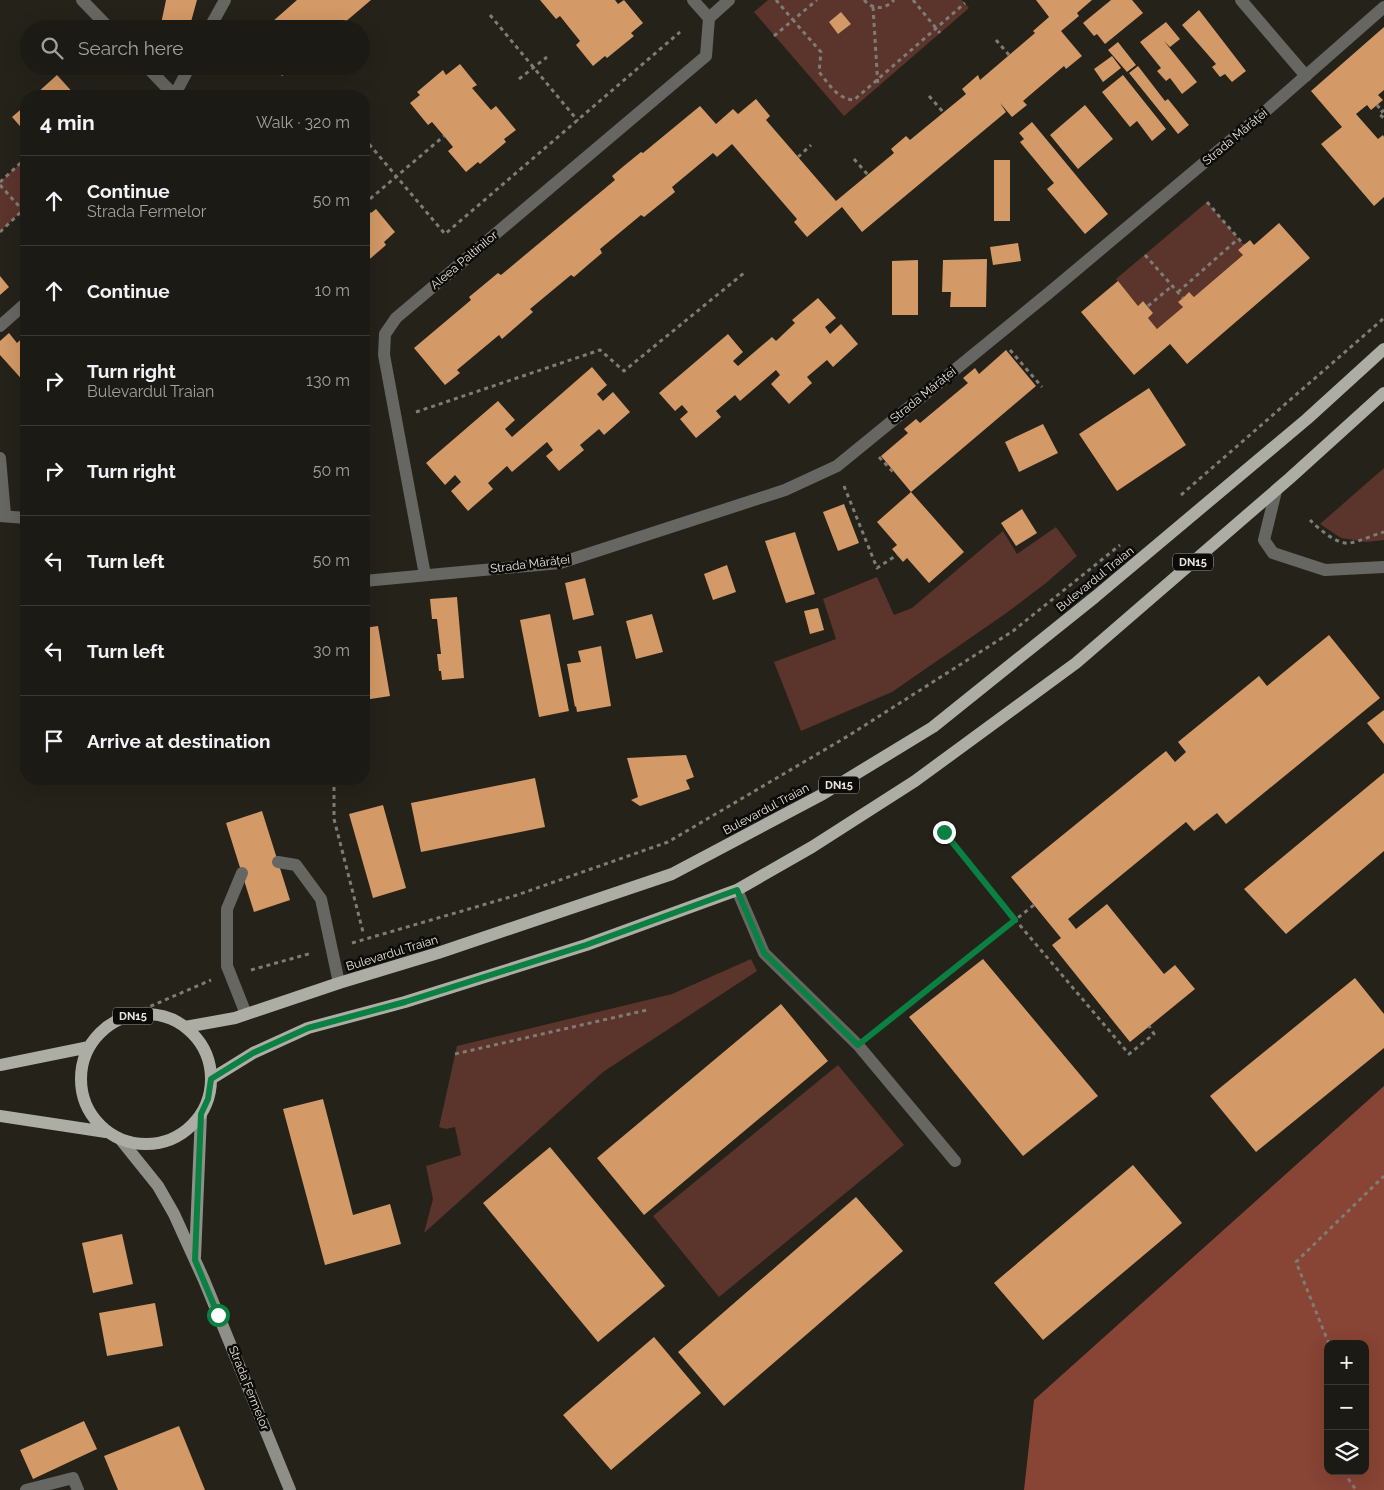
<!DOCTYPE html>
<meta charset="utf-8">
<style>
:root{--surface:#1c1a14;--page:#292722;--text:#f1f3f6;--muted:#a0a1a0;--line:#3a3834}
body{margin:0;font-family:Raleway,sans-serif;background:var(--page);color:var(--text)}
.controls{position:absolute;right:15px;bottom:15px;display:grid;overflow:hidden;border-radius:10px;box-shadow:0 5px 20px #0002}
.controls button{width:45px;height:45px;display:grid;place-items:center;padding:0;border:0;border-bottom:1px solid var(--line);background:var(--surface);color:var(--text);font:25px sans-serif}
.stop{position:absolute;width:15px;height:15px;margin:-11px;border:4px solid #0b8043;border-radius:50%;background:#fff}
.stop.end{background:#0b8043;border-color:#fff;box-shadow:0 1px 5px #0008}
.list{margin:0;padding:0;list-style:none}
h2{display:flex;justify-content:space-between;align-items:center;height:65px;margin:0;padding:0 20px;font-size:21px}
h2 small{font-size:16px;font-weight:400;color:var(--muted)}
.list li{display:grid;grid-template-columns:32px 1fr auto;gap:15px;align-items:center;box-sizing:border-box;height:90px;padding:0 20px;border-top:1px solid var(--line)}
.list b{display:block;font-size:19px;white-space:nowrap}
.list p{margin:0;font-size:16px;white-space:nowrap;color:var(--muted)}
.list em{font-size:16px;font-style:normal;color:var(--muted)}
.icon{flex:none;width:28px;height:28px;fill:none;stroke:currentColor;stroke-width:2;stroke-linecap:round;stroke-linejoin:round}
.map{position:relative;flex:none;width:1384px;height:1490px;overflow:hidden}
.search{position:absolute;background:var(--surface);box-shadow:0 5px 20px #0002;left:20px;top:20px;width:350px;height:55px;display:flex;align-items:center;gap:12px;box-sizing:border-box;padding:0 18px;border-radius:28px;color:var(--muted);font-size:19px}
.panel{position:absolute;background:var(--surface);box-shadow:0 5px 20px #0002;left:20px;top:90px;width:350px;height:695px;border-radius:20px}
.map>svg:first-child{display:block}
.green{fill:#5b342b}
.forest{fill:#884435;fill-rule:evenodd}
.building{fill:#d39966}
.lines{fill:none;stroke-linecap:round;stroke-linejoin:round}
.path{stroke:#7f7c75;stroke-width:3;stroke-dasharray:4 4;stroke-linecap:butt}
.lane{stroke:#666763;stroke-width:12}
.street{stroke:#666763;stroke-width:12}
.secondary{stroke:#8e8f88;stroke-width:12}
.primary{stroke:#acaea5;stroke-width:12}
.route{stroke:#0b8043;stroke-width:6}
.labels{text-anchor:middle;stroke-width:5;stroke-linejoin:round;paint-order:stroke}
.shield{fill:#0d0b08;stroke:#a5a39e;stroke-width:1}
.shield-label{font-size:11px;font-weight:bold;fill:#e6e4de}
.street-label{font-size:12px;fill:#e6e4de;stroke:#0d0b08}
</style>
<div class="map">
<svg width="1384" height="1490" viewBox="0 0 1384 1490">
<rect width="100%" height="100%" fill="#25221a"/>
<path class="green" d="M768,0H962L969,8L844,116L754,12Z
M26,158V214L23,210L0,232V182Z
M1207,202L1244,245L1238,250L1243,255L1194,297L1189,293L1179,302L1183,307L1157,329L1148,318L1153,313L1143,301L1138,306L1116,279Z
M1384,468V540L1366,542L1341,538L1320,524Z
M1056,527L1077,556L1046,583L1005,614L892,692L801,731L774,662L836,639L823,599L877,577L894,615L912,608L1003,531L1017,554Z
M751,959L757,971L603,1072L424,1233L433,1199L426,1166L461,1155L455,1127L446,1129L439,1127L457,1046L672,994Z
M838,1065L904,1145L719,1297L653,1216Z"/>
<path class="forest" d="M1384,1086V1490H1024L1034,1400ZM1328,1344H1365V1471H1328Z"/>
<path class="building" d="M166,0H197L189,29H175L161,24Z
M297,0H371L337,29H264Z
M540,0H615L618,4L624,0L643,23L631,33L634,36L607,58L605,56L593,66L576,45L580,41L560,16L556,19Z
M1036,0H1092L1077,13L1079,16L1061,31L1082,56L1066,69L1064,66L1023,101L1027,105L1012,117L1000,103L1006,112L862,232L842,207L807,237L794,222L797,219L732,144L717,157L713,153L672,187L675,192L644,217L641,215L600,249L602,253L589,264L574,277L571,275L530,309L533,312L502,339L499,335L457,370L460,373L445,385L414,348L471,300L469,297L498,273L501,275L615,180L612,176L625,165L641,152L643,153L700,106L716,124L733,109L738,114L756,99L770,116L766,120L836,201L894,153L891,149L906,136L910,140L966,94L962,89L978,75L980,80L1035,33L1033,31L1049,17Z
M1111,0H1132L1143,13L1105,44L1097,34L1094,36L1083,23Z
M1199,10L1246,71L1232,82L1225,74L1220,77L1212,67L1216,64L1182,25Z
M841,12L851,24L838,34L829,22Z
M1166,22L1180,39L1170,47L1164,41L1197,82L1182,94L1170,78L1166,81L1157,71L1161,68L1140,42Z
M1384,27V90L1378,95L1383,100L1371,110L1367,105L1356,114L1378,139L1383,135L1384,137V197L1374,206L1321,144L1342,127L1311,91Z
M1118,42L1136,65L1127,72L1108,50Z
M1112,56L1121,68L1103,82L1094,69Z
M460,64L477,85L472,88L491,110L496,106L516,130L504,139L506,142L480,164L478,162L466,172L448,151L453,147L444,136L432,122L428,125L410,103L420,95L417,92L443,70L446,75Z
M273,66H293L282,76Z
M1138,66L1165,101L1168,99L1189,125L1178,134L1129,73Z
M57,75L76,96H40L37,93Z
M1123,75L1166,129L1152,141L1137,121L1130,127L1102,92Z
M26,105V133L12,117Z
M1085,105L1113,139L1078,169L1050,135Z
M1032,122L1108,214L1085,234L1047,189L1054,183L1020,142L1024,139L1019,133Z
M994,160H1010V221H994Z
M364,204L371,213L376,209L395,232L384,242L386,245L364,264Z
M1279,223L1310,258L1187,364L1170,344L1134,375L1081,312L1118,281L1138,306L1143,301L1153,313L1148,318L1157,329L1183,307L1178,302L1183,298L1189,292L1194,297L1243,255L1238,250L1250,240L1254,245Z
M1018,243L1021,261L993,265L990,247Z
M987,259L986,307H950L951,292H942L943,260Z
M918,260V315H892V261Z
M0,276L9,287L0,295Z
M818,298L836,318L825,327L830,334L841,324L858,344L833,367L827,360L807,377L812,383L789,404L771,384L780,375L776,370L740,401L735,395L716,411L721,417L696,438L680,419L688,412L682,405L675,411L659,393L728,334L743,352L733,361L738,366L772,337L776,341L795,323L792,320Z
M9,333L17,343L26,335V384L0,355V341Z
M1006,350L1036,386L911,492L881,456L908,433L904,429L916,419L920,423L968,383L963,378L975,368L979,374Z
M592,367L607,385L597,394L603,401L613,392L630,412L604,435L599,429L580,445L584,450L559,471L546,456L553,450L547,442L512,472L507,466L488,483L493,489L468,511L451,491L461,482L455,475L445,485L426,463L498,401L515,420L505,429L512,437Z
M1149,388L1186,445L1117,491L1079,434Z
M1043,424L1058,453L1019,472L1005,442Z
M911,492L964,552L929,583L907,558L903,562L892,549L897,545L877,522Z
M844,504L859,543L838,551L823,512Z
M1022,509L1037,533L1016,546L1001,523Z
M795,532L815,594L786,603L765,541Z
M727,565L736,592L713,600L704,574Z
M585,578L594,615L573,620L565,583Z
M457,597L464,678L442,680L441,671H439L437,654H441L437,619H432L430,599Z
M818,608L824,630L810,634L804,611Z
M550,614L569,711L539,717L520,620Z
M652,614L663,652L636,659L626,621Z
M378,626L390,696L364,700V628Z
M1329,635L1380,698L1226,824L1217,813L1194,831L1186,822L1068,919L1076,929L1107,904L1164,974L1175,965L1195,989L1130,1042L1052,945L1061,938L1011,877L1166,751L1175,762L1186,752L1178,742L1259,676L1267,686Z
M601,646L611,706L577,712L576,706L575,707L567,664L581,662L578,651Z
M1384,710V744L1367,723Z
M686,755L694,777L686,780L690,789L640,806L631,800L638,797L627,758Z
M1384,773V851L1286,934L1244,889Z
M535,778L545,827L421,852L411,803Z
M383,805L406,888L373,898L349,814Z
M262,811L290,900L254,912L226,823Z
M983,959L1098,1096L1023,1156L909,1017Z
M1355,978L1384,1014V1048L1256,1152L1210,1096Z
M781,1004L828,1061L644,1215L597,1158Z
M323,1099L353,1215L390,1204L401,1244L325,1265L283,1109Z
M550,1147L665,1286L598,1342L483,1203Z
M1133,1165L1182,1223L1043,1340L994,1283Z
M856,1197L903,1251L724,1406L678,1352Z
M122,1234L133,1284L93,1293L82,1243Z
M155,1303L163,1346L107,1356L99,1313Z
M654,1337L701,1393L611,1470L563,1415Z
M84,1421L97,1449L33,1479L20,1450Z
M179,1426L205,1490H118L104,1456Z"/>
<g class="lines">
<path class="path" d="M776,0L793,20L817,0
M864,0C873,10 885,10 894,0
M913,0L940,33
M873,7L878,87
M490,15L578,121
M774,36L793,20L821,52L819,72C829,84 837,99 854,100L965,3
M996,40L1009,55
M519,79L547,57
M929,96L944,113
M1377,105L1382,111
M1384,110L1379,114L1384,118
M364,138L445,234L680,32
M798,157L811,145
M854,159L868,175
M0,182L26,158
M0,185L26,214
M1207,202L1244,245
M364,204L444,136
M0,232L23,210
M1145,255L1183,298
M1178,292L1238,239
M1148,306L1172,286
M1010,350L1042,387
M416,412L600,350L624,371L744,273
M879,457L894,473
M844,486L877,568L897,555
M1181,495L1384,318
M1310,520C1319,529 1337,545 1350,543C1361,541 1373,535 1384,532
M334,779V819L363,932
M944,832L1001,903L1129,1054L1154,1034L1149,1026
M352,943L517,895L668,842L848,736L1013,631L1120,545
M251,970L312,953
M121,1019L211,980
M874,1032L1034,905
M455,1054L647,1010
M1329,1344L1296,1262L1384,1176
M1346,1471L1347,1477L1356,1490"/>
<path class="lane" d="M1241,0L1306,76
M0,326L26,303
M0,458L5,515
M278,862L296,865L321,899L339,983
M242,873L227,909V966L246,1014
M737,890L764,953L858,1045L955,1161
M26,1490L73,1478L78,1490"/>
<path class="street" d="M82,0L110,29
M693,0L709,18
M209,29L225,0
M146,66L174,95
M174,96L190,66
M1276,491L1264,540L1273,553L1325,570L1384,567
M0,516L26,518
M425,575L384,355L385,334L396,318L706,56L709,18L729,0
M364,581L560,563L785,490L837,466L1050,292L1268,109L1384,7"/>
<path class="secondary" d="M121,1140L158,1186L174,1214L204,1280L290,1490
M195,1257L201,1114"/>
<path class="primary" d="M81 1079a65 65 0 1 1 130 0a65 65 0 1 1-130 0Z
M185,1027L235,1018L339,983L438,953L672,874L823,794L933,727L1095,597L1307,419L1384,349
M0,1065L89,1047
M211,1079L253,1053L308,1028L405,1002L586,945L737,890L812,847L915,781L1076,663L1290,478L1384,393
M0,1116L106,1132"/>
</g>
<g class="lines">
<path class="route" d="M218,1315L195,1260L201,1114L208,1099L211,1079L253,1053L308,1028L405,1002L586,945L737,890L764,953L858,1045L1015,920L944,832"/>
</g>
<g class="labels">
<g class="shield">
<rect x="1173" y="553.5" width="40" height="17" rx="4"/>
<rect x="819" y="776.5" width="40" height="17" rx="4"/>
<rect x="113" y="1007.5" width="40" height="17" rx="4"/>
</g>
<g class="shield-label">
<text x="1193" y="566">DN15</text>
<text x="839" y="789">DN15</text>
<text x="133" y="1020">DN15</text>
</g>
<g class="street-label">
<text transform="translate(1235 137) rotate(-40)" y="4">Strada Mărăței</text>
<text transform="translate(464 260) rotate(-40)" y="4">Aleea Paltinilor</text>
<text transform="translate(923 395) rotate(-39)" y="4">Strada Mărăței</text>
<text transform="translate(530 564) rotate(-7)" y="4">Strada Mărăței</text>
<text transform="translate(1095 579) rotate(-39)" y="4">Bulevardul Traian</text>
<text transform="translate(766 809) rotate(-28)" y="4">Bulevardul Traian</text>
<text transform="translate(392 953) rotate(-17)" y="4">Bulevardul Traian</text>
<text transform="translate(249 1388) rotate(68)" y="4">Strada Fermelor</text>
</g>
</g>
</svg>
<div class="controls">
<button>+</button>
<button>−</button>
<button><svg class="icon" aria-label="layers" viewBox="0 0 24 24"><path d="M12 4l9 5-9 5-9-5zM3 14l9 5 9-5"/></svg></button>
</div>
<div class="stop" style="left:218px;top:1315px"></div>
<div class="stop end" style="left:944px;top:832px"></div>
<div class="search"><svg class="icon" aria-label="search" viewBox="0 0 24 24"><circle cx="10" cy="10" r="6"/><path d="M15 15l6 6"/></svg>Search here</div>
<section class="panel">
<h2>4 min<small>Walk · 320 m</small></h2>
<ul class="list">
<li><svg class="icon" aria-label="ahead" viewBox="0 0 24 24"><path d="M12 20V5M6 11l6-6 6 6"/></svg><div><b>Continue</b><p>Strada Fermelor</p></div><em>50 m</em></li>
<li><svg class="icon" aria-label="ahead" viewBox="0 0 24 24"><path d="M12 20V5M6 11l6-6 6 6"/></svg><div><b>Continue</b></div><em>10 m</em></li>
<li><svg class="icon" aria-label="right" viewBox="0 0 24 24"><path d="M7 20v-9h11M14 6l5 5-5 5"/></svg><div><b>Turn right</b><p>Bulevardul Traian</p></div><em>130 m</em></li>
<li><svg class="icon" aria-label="right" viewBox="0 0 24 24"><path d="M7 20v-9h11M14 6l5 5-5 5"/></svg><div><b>Turn right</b></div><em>50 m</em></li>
<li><svg class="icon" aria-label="left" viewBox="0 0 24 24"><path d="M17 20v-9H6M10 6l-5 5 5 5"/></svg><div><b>Turn left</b></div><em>50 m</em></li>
<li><svg class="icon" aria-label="left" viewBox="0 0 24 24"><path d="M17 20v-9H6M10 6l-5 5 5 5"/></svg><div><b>Turn left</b></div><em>30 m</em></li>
<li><svg class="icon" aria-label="arrive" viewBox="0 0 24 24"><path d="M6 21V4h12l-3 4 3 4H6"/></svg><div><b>Arrive at destination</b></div></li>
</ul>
</section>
</div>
